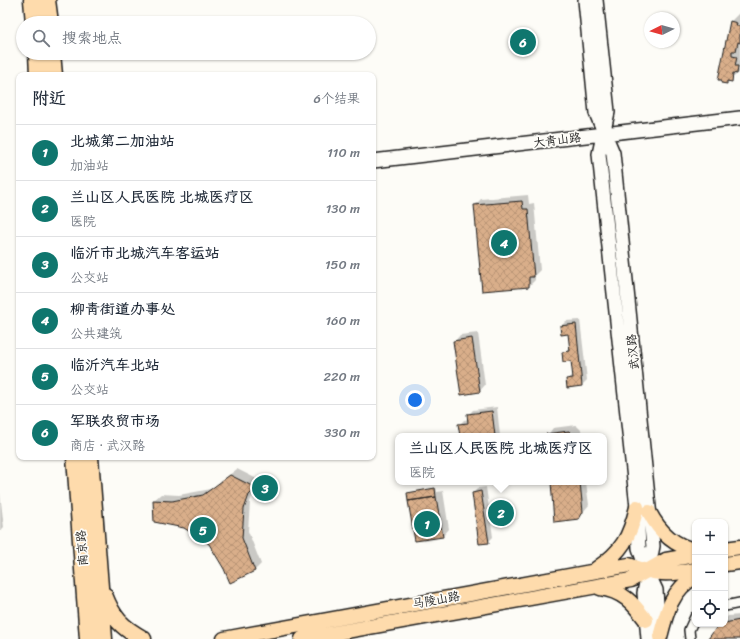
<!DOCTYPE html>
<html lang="zh">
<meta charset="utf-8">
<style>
:root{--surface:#fff;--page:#f6f6f7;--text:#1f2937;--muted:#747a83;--line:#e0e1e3;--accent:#0f766e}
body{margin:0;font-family:Sriracha,"LXGW WenKai TC",sans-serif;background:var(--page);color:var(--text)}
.controls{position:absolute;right:12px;bottom:12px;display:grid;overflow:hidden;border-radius:8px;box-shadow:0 1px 3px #0004}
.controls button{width:36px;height:36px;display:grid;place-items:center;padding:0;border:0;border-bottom:1px solid var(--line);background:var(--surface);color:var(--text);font:20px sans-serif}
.compass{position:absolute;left:644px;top:12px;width:36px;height:36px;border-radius:50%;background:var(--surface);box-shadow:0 1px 3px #0004;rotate:265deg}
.you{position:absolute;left:415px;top:400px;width:14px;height:14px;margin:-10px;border:3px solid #fff;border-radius:50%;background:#1a73e8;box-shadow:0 0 0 6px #1a73e833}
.badge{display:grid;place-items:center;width:26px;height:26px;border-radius:50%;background:var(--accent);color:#fff;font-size:13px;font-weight:700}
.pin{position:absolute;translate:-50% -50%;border:2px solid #fff;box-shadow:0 1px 4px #0006}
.popup{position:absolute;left:395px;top:433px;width:212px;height:52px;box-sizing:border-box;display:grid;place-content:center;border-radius:8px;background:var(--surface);filter:drop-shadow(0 1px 3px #0005);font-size:13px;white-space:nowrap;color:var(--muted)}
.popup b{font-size:15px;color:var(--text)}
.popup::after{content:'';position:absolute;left:50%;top:100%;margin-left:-8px;border:8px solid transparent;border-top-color:var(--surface)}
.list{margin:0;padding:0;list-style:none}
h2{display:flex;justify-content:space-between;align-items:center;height:52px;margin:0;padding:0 16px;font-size:17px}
h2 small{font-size:13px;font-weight:400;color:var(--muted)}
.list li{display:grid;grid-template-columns:26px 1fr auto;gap:12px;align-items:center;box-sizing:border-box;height:56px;padding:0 16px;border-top:1px solid var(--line)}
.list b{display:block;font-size:15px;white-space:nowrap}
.list p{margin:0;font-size:13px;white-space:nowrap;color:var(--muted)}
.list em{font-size:13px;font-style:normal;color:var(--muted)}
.icon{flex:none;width:22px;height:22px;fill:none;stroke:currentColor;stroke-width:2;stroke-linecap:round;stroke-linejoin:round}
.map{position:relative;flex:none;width:740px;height:639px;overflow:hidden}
.search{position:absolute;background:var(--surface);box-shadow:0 1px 3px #0004;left:16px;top:16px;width:360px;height:44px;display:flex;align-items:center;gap:10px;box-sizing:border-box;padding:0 14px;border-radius:22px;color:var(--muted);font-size:15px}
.panel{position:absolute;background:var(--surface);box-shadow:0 1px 3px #0004;left:16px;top:72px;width:360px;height:388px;border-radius:8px}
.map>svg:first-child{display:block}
.shadow{fill:#0003}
.building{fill:url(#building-cross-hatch);stroke:#1c1c1c}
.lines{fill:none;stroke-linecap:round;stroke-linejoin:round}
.street-casing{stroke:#1c1c1c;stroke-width:12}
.secondary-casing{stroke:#1c1c1c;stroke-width:16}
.primary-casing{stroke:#1c1c1c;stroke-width:17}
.highway-casing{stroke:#1c1c1c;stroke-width:19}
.street{stroke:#fdfcf7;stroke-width:9}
.secondary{stroke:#fdfcf7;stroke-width:13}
.primary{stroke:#fedbac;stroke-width:14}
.highway{stroke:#fedbac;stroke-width:16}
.labels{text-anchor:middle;stroke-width:3.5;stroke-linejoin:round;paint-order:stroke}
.street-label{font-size:12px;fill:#1c1c1c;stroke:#fdfcf7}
</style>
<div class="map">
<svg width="740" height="639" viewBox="0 0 740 639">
<defs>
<pattern id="building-cross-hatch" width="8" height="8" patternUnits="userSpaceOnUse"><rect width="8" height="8" fill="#d9ae8a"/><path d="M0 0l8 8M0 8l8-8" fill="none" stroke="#ba9576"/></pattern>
</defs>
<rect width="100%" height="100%" fill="#fdfcf7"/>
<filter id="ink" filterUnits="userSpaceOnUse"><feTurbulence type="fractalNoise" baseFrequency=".025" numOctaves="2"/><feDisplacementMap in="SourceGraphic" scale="8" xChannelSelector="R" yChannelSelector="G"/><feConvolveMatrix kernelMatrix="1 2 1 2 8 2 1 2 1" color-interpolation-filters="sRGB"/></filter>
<g filter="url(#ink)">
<path class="shadow" d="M740,12V72L726,83L730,22Z
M528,195L529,204L534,203L540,270L535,275V280L529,286L475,205L481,199Z
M580,320L587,380L582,385L567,386V379L574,375L572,360L563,353L570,348L569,333L561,326L566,321Z
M478,333L485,385L479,392L454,342L460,335Z
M497,407L500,436H461L459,425L464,420L469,419L468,415L473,410Z
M576,425L581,430L582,436H547L553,428Z
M237,469L261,481L255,488L250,502L248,531L261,564L255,570L225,569L210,544L185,527L155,522L154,500L161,494L179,495L211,489Z
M552,482H586L589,505L578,518Z
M486,487L493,537L488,542L473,493L478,488Z
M436,488L437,492L443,491L449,529L443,536L416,540L408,493Z
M0,493L4,527L0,531Z
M740,615V639H709L725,624V619L728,616Z"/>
<path class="building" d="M730,21L737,23L736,26H740V43L738,42L736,51H732V56L737,57L735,66H738L737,74L733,73L732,82L727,81V84L721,83L722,80H718Z
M522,201L523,209H528L534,277H529V287L482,291L474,205Z
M576,324L582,386L567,388L566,379L573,378L571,361L563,362L562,352L570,351L568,334L561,335L560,326Z
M472,338L480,392L461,395L453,341Z
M492,411L495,436H460L458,424L468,423L467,414Z
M569,431L574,436H546V434Z
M230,475L256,488L249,495L244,509L242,538L255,571L230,583L224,569L209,544L184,528L154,522L153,500L172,501L203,495Z
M551,482H580L583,512L579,519L554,522Z
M435,488L436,497L408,501L407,493Z
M481,491L489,543L479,544L472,493Z
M436,497L443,537L415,541L408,501Z
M740,620V639H708L719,624Z"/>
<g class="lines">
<defs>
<path id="street" d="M725,606L740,603
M690,639L689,630L695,617"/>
<path id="secondary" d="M585,0L596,113L613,153L653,546L644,593L648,639
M596,0L608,112L599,154L637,507L639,548L647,571L656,590L659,635
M373,161L740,118"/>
<path id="primary" d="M649,512C659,531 674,546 695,550
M725,549L740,547
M725,564L740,562
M596,569C622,552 630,537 637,507
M600,588C623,591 633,603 646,620
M660,637C666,613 672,589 695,577
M224,639L629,565C656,575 667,575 695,570
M302,639L631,580L666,560L695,555"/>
<path id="highway" d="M32,0L34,23
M47,0L50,23
M37,53L38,75
M52,53L54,75
M75,457L88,639
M90,457L104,639
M104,595C113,618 121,627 143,639"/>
</defs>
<use href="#street" class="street-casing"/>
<use href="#secondary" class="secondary-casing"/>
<use href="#primary" class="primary-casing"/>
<use href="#highway" class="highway-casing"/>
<use href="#street" class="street"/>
<use href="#secondary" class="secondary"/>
<use href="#primary" class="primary"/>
<use href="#highway" class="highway"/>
</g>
</g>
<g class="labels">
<g class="street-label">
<text transform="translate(557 140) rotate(-7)" y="4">大青山路</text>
<text transform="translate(633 352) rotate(-96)" y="4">武汉路</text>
<text transform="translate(82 548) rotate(-94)" y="4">南京路</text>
<text transform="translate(436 600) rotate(-10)" y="4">马陵山路</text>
</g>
</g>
</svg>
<div class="controls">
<button>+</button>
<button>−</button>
<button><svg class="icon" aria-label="locate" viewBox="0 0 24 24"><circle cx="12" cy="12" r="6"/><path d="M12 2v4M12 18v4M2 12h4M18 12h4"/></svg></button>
</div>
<svg class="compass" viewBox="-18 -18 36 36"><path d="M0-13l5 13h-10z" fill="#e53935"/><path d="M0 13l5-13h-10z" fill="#747a83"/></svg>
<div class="you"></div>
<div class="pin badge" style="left:427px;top:524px">1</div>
<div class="pin badge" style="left:501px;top:513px">2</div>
<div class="popup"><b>兰山区人民医院 北城医疗区</b>医院</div>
<div class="pin badge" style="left:265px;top:488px">3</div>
<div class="pin badge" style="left:504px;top:243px">4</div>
<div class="pin badge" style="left:203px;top:530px">5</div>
<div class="pin badge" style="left:523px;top:42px">6</div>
<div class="search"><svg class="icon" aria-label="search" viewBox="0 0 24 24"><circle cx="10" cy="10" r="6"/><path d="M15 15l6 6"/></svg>搜索地点</div>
<section class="panel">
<h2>附近<small>6个结果</small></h2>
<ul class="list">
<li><span class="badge">1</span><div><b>北城第二加油站</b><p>加油站</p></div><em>110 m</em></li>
<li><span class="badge">2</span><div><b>兰山区人民医院 北城医疗区</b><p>医院</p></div><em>130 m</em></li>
<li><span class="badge">3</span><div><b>临沂市北城汽车客运站</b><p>公交站</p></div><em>150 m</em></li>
<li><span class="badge">4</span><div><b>柳青街道办事处</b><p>公共建筑</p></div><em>160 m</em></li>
<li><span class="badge">5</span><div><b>临沂汽车北站</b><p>公交站</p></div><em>220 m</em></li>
<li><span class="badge">6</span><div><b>军联农贸市场</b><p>商店 · 武汉路</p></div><em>330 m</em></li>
</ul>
</section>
</div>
